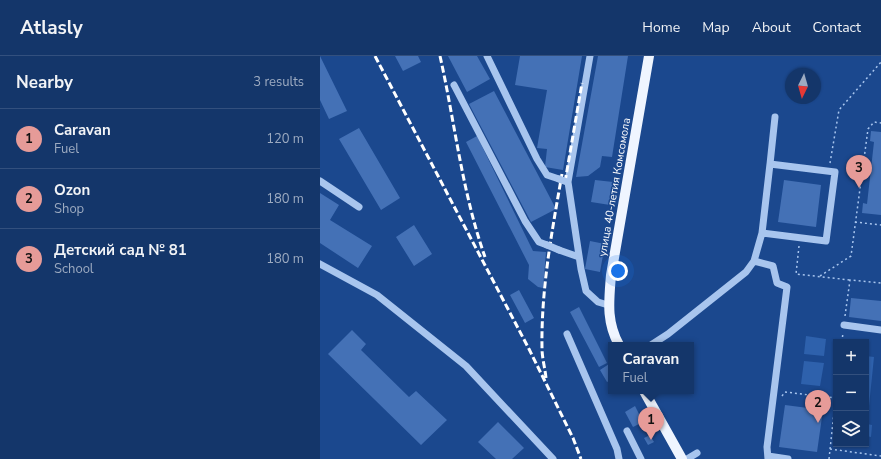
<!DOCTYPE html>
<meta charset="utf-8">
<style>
:root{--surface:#14366a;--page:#214172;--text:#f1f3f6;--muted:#9dabc1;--line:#33507e;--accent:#e69b98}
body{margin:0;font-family:"Nunito Sans",sans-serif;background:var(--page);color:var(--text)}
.controls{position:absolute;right:12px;bottom:12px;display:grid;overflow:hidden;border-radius:0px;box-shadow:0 1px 3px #0004}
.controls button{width:36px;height:36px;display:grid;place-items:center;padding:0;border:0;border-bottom:1px solid var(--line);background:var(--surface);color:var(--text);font:20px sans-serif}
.compass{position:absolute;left:465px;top:12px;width:36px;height:36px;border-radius:50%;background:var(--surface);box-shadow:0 1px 3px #0004;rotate:185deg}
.you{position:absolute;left:298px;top:215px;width:14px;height:14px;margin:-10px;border:3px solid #fff;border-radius:50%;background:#1a73e8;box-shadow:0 0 0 6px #1a73e833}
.badge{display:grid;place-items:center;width:26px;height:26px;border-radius:50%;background:var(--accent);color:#111;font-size:13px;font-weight:700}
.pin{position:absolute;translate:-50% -33px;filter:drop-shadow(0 1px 2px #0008)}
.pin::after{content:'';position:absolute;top:21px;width:14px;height:12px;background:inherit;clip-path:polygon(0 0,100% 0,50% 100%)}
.popup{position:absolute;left:288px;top:286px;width:86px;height:52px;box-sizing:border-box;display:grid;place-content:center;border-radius:0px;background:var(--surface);filter:drop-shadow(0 1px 3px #0005);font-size:13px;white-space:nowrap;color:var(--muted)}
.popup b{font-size:15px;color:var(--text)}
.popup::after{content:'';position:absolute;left:50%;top:100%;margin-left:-8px;border:8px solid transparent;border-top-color:var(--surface)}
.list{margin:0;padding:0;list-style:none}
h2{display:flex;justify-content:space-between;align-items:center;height:52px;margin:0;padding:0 16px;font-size:17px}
h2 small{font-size:13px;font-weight:400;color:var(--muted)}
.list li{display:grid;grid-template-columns:26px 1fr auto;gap:12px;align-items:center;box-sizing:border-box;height:60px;padding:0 16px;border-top:1px solid var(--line)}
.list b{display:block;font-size:15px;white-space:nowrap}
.list p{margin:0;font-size:13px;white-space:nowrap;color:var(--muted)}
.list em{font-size:13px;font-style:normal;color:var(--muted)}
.icon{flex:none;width:22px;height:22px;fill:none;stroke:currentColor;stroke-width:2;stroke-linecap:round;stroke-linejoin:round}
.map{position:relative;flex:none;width:561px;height:403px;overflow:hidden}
header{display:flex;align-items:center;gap:24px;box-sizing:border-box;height:56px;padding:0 20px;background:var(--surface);border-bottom:1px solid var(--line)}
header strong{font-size:19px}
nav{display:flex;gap:22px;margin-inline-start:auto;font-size:14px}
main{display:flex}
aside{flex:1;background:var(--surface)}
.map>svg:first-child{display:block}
.green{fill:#2e61ac}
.building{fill:#4471b6}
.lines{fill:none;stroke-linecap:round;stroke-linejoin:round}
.path{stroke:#a8c5ee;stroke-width:1.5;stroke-dasharray:2 3;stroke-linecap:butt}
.minor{stroke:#a8c5ee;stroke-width:7}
.major{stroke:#eff5ff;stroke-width:10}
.rail{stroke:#fff;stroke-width:3;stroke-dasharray:7 3;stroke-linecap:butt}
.minor-bridge{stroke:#a8c5ee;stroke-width:7}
.labels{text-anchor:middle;stroke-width:3;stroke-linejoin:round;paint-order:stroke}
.street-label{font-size:11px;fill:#fff;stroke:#1b488e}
</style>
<header>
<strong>Atlasly</strong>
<nav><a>Home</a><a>Map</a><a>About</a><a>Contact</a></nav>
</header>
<main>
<aside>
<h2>Nearby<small>3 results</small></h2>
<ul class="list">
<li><span class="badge">1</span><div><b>Caravan</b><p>Fuel</p></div><em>120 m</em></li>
<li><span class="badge">2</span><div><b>Ozon</b><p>Shop</p></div><em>180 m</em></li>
<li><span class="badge">3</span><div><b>Детский сад № 81</b><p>School</p></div><em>180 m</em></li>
</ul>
</aside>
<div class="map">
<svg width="561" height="403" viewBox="0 0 561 403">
<rect width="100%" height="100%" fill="#1b488e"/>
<path class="green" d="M486,280L506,283L504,300L484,298Z
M546,300L554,301L549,350L546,349Z
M484,305L504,307L500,330L481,328Z
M546,353L548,354L547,368L552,369L551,381L546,380Z"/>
<path class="building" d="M0,0L27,55L9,63L0,44Z
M75,0H98L101,6L83,15Z
M128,0H157L170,23L147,36Z
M200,0H262L243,114L225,111L227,93L217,92L227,34L195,29Z
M278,0H308L292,101L282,100L280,111L268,120L256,121Z
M174,35L236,153L211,166L149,48Z
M39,72L80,142L61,154L19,83Z
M551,75L561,76V159L542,157L543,147L547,148L554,86L550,85Z
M157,80L213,195L226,196L223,232L218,231L208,223L209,209L146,86Z
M275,124L293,126L290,149L271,146Z
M464,124L501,129L496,171L458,166Z
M0,137L19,149L10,164L52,190L38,212L0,187Z
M94,169L112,198L94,210L76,181Z
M270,185L285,188L280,216L265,213Z
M199,234L214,262L205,267L190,239Z
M531,242L561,245V265L529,261Z
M259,251L287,307L279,311L250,256Z
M32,274L46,288L41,294L89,341L96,335L127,364L101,389L8,298Z
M289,308L291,311V324L287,326L280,314Z
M465,349L503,354L497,396L459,391Z
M315,350L323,366L313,371L305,356Z
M178,366L204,392L192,403H176L158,386Z
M330,379L334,386L328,389L324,382Z"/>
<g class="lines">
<path class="path" d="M510,107L519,54L561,6
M535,166L561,169
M479,190L476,218L530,224
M500,220L531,200L548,73L554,66L561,67
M525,260L530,224L561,227
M522,286L523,276
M462,340L465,336L515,342
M510,393L561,400
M509,403L516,338"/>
<path class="minor" d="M167,0L217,103L227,119L239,123
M270,0L248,126L261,213L266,235L278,246L288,249
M134,29L205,165L219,186L227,189
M450,108L515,116L506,185L442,177Z
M450,108L455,61
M0,125L39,151
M239,194L259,201
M434,205L453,210L457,227L467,231L447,391L448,403
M0,208L57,239L146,310L233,403
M524,269L561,274
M247,278L297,393L299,403
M331,289L348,278L426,216L434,205L442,177
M307,375L321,403
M448,400L468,403
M367,403L377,397"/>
<path class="major" d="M299,289C286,265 289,245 291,219L329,0
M324,335L362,403"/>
<path class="rail" d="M55,0L209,293L253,382L261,403
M120,0C135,67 142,136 165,201
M245,126L262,27
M226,322C225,312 222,302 222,292C221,233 232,175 242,118"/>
<path class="minor-bridge" d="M239,123L247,126
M227,189L239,194"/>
</g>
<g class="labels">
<g class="street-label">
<text transform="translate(294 131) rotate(-80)" y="4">улица 40-летия Комсомола</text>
</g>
</g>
</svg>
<div class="controls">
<button>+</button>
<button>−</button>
<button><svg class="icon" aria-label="layers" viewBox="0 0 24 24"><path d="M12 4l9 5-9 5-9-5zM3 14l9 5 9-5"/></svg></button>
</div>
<svg class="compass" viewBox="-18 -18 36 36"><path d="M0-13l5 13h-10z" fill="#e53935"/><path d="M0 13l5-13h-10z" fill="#9dabc1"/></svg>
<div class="you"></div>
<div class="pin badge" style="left:331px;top:384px">1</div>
<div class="popup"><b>Caravan</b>Fuel</div>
<div class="pin badge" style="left:498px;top:367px">2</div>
<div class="pin badge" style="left:539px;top:132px">3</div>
</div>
</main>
